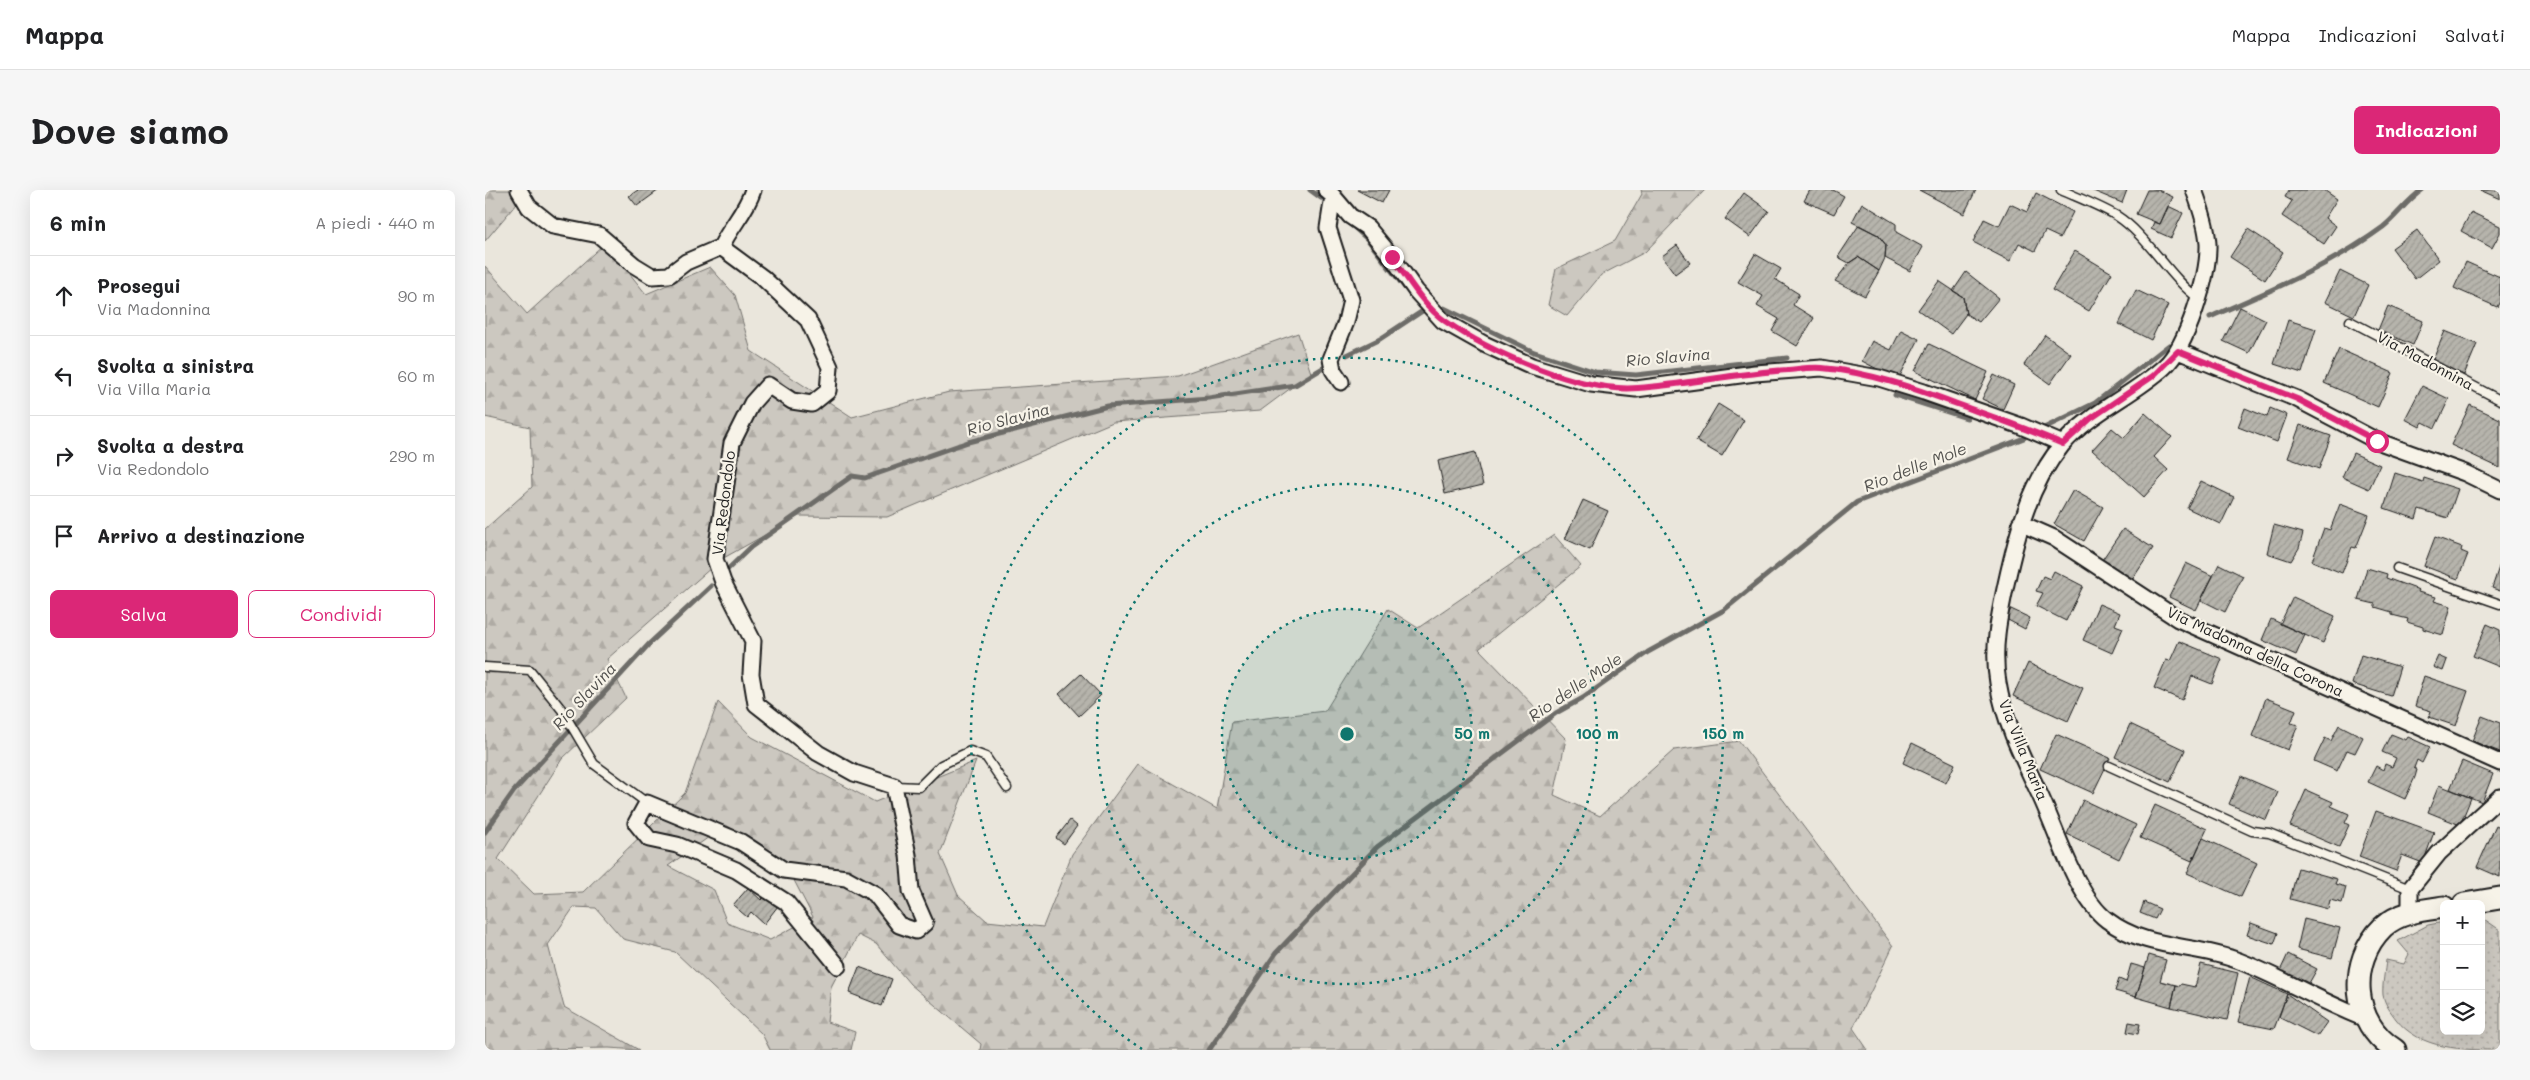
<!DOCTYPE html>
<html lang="it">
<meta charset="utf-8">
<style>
:root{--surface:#fff;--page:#f6f6f6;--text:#202124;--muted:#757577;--line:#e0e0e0;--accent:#db2777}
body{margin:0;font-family:Mali,sans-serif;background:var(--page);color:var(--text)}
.controls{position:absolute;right:15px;bottom:15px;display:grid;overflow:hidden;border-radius:8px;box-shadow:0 5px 20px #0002}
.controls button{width:45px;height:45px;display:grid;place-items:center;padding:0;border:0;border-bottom:1px solid var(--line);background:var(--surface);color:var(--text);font:25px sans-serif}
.stop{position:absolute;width:15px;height:15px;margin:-11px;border:4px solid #db2777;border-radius:50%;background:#fff}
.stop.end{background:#db2777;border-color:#fff;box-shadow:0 1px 5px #0008}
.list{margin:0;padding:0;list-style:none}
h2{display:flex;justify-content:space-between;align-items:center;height:65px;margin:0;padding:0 20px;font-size:21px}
h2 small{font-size:16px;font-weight:400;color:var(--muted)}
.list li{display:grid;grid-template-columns:32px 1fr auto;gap:15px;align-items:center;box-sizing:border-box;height:80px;padding:0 20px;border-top:1px solid var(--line)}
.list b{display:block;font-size:19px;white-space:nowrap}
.list p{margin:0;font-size:16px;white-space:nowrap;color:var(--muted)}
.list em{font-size:16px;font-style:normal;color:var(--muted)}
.actions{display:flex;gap:10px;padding:15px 20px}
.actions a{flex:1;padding:11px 0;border:1px solid var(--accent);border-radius:8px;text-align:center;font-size:18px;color:var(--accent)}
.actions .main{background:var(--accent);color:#fff}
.icon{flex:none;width:28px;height:28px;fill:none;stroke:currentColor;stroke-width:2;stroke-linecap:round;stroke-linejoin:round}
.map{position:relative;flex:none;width:2015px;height:860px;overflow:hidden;border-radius:8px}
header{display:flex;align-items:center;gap:30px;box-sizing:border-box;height:70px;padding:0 25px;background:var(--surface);border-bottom:1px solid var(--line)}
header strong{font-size:24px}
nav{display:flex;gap:28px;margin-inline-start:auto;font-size:18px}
.intro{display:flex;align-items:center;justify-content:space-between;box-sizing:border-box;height:120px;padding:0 30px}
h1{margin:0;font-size:35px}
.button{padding:12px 22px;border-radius:8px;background:var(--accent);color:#fff;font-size:18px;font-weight:700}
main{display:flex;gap:30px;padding:0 30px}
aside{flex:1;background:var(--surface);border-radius:8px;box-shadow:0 5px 20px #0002}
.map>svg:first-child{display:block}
.grass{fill:url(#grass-dots);stroke:#74726e}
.forest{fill:url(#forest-firs);stroke:#74726e;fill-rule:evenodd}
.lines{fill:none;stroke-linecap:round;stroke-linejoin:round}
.stream{stroke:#6d6c68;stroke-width:5}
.building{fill:url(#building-hatch);stroke:#1c1c1c}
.lane-casing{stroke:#1c1c1c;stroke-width:11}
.street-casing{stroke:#1c1c1c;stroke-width:19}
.secondary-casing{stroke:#1c1c1c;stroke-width:25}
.lane{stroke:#f7f3e8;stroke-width:8}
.street{stroke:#f7f3e8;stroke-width:15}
.secondary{stroke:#f7f3e8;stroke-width:21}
.route{stroke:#db2777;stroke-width:6}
.ring{fill:none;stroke:#0f766e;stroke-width:2.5;stroke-dasharray:2.5 5}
.labels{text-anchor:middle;stroke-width:4.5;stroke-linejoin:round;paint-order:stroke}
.street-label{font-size:15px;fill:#1c1c1c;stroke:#f7f3e8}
.water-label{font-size:16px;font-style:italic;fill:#52514e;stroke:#f7f3e8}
.centre{fill:#0f766e;stroke:#f7f3e8;stroke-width:2.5}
.ring-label{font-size:15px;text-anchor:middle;font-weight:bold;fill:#0f766e;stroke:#f7f3e8;stroke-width:4.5;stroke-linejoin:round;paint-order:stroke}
</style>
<header>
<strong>Mappa</strong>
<nav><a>Mappa</a><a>Indicazioni</a><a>Salvati</a></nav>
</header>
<div class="intro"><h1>Dove siamo</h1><a class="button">Indicazioni</a></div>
<main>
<aside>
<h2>6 min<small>A piedi · 440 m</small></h2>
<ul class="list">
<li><svg class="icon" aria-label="ahead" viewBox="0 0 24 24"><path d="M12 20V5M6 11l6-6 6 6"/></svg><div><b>Prosegui</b><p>Via Madonnina</p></div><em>90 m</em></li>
<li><svg class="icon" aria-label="left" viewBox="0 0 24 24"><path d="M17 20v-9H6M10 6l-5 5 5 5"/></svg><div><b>Svolta a sinistra</b><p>Via Villa Maria</p></div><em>60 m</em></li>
<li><svg class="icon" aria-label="right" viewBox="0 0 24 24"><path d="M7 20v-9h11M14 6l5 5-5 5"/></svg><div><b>Svolta a destra</b><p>Via Redondolo</p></div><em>290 m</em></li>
<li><svg class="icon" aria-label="arrive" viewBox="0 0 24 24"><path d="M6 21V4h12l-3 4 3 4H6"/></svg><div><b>Arrivo a destinazione</b></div></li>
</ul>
<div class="actions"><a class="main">Salva</a><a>Condividi</a></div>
</aside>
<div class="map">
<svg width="2015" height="860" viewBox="0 0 2015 860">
<defs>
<pattern id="grass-dots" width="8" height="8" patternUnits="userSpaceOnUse" patternTransform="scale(1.25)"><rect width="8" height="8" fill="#ccc8c0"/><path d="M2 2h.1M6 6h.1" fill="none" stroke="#afaba4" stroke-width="1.8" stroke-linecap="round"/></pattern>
<pattern id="forest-firs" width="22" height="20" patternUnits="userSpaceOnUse" patternTransform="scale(1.25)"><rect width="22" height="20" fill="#ccc8c0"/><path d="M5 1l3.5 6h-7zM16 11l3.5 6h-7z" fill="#afaba4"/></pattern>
<pattern id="building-hatch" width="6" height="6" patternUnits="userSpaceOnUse" patternTransform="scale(1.25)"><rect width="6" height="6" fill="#b6b4ac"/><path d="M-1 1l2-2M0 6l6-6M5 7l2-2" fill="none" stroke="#9c9a93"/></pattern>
</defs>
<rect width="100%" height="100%" fill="#eae6dc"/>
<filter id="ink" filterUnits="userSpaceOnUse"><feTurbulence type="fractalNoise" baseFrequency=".02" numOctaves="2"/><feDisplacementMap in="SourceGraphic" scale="10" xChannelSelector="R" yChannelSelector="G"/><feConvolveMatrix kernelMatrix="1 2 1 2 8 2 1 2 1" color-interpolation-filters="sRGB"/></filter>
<g filter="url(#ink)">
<path class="grass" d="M1996,727L2015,740V860C1979,860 1935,860 1911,829C1906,822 1900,815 1898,805C1897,795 1900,781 1901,770L1919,774L1924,764L1913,751L1943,735L1959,732V841H1996Z"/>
<path class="forest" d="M0,0H43L0,51Z
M1156,0H1220L1160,62L1116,85L1082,126L1063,115L1071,79L1130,51L1157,4Z
M120,53L161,104L225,77L250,105L266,161L367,227L464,202L693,186L813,143L826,183L775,221L628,232L402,327L314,326L235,370L122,469L141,508L77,569L13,669L49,704L98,702L200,603L233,512L267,547L390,612L491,571L455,664L473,705L502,731L558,737L587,664L653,574L732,619L747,532L840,521L903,419L933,438L1069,345L1096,376L994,459L1081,549L1069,605L1115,626L1189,560L1254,551L1408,756L1368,838L1383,860H495L496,854L425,794L391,754L373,745L346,797L342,832L370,842L366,860H285L277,844L190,762L138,749L111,718L89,717L63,755L79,817L154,860L124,858L0,860V339L47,297L45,237L0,227V76L42,124ZM241,635L298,669L328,727L285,750L242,733L229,700L183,676Z"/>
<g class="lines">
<path class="stream" d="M825,0L836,8
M851,21L883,50L920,98
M959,118L1049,162L1110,182L1151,185L1302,168
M1725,127C1785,101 1845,76 1898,37C1912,26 1921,11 1937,0
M862,165L895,149L939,120L935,116
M1410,205L1482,228
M1559,238L1610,213L1684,155
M243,379L266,357L367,286L380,288L483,252L623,216L724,208L810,195L838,178
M0,642L29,601L165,453L226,396
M724,860L791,763L892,657L1071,523L1098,508L1163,462L1239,420L1372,312L1539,248"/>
</g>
<path class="building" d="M153,0H174L152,16L144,6Z
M872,0H904L897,13Z
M1325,0H1348L1359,6L1349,24L1319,11Z
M1434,0H1491L1479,24Z
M1606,0H1642L1637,13Z
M1662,0H1673L1688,7L1675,34L1651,24Z
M1804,0H1839L1852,9L1840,28L1851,36L1839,54L1797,26L1807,11L1800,7Z
M1995,0H2015V9Z
M1259,3L1284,21L1265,47L1240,29Z
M1551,3L1588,22L1575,48L1560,41L1550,61L1534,53L1525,71L1488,52L1499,29L1514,36L1525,14L1542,22Z
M1377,13L1411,34V42L1438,57L1425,81L1400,68L1401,55L1393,45L1367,32Z
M1683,16L1698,23L1686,48L1666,39L1669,32L1675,34Z
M1986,22L2015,36V43L2007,58L1976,41Z
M1374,35L1393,45L1401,55L1400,68L1394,81L1373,67L1364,73L1353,67Z
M1763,39L1798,62L1780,90L1745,67Z
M1932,40L1954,70L1930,89L1907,58Z
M1192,55L1205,73L1190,84L1177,66Z
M1590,61L1627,83L1604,121L1567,100Z
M1270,64L1296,79L1290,89L1314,104L1308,115L1329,128L1312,156L1287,141L1294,129L1272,116L1278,106L1253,92Z
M1373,67L1394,81L1380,106L1350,91L1364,73Z
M1981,72L2015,87V111L2012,117L1969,98Z
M1855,81L1883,95L1869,126L1840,112Z
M1481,82L1514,108L1494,132L1481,124L1478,107L1468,101Z
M1454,91L1478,107L1481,124L1466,144L1433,120Z
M1651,100L1683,115L1666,150L1634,134Z
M1903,116L1938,131L1928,155L1893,140Z
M1755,117L1781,130L1764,163L1738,151Z
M1803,130L1831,139L1817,183L1789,174Z
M1416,140L1434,149L1413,190L1377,171L1387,151L1406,160Z
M1960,141L1992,154L1979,185L1947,172Z
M1560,145L1586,164L1565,194L1539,175Z
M1444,154L1503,182L1490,210L1430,181Z
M1854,159L1908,183L1893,217L1839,193Z
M1509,185L1529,195L1518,219L1497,209Z
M1937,196L1964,209L1950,238L1938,232L1935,237L1920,229Z
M1233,214L1259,230L1237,266L1211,251Z
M1985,215L2015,229V278L1966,255Z
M1760,218L1782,227L1785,218L1802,225L1792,252L1753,237Z
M1660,223L1687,247L1669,267L1683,280L1659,307L1607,260L1627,238L1639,248Z
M1815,235L1846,246L1834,279L1803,268Z
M990,262L998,295L960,304L953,271Z
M1868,263L1895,275L1884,299L1857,287Z
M1910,283L1938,292L1939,288L1973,299L1963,328L1934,319L1931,329L1899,318Z
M1716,291L1749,307L1736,334L1702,318Z
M1588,300L1618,317L1599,351L1569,334Z
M1098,310L1123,321L1105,360L1080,349Z
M1855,314L1884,325L1871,358L1867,357L1857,383L1827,371L1839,338L1845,340Z
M1789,335L1818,343L1814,358L1806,371L1782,363Z
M1638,339L1668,358L1647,390L1617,370Z
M1950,347L1977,357L1976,361L1983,364L1973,389L1939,376Z
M1701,373L1728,386L1711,420L1684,407Z
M1734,374L1758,386L1740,422L1716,410Z
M2015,374V401L2007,398Z
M1882,378L1902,384L1901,388L1934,400L1933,402L1951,407L1949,411L1966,416L1958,445L1938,439V437L1922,432L1923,429L1907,425V422L1890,417V414L1873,410Z
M1569,381L1598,396L1581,431L1551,416L1558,403L1551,401L1558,386L1565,389Z
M1808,407L1850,426L1838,453L1795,434Z
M1614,414L1635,423L1630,435L1638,438L1627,463L1598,450Z
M1526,419L1545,428L1540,439L1521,429Z
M1786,429L1820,445L1811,465L1777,450Z
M2002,434L2015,440V477L1988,466Z
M1694,451L1737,469L1727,494L1707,486L1697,510L1669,498L1681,470L1685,471Z
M1876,465L1915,477L1906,506L1867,494Z
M1953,466L1962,470L1958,481L1948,477Z
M1543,473L1598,498L1583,531L1528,506Z
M596,484L616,505L594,526L574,504Z
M1939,486L1983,501L1971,536L1944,527L1946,521L1930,516Z
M1781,508L1811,520L1806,533L1813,535L1803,560L1767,546Z
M1997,526L2015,533V562L1987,551Z
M1645,534L1700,560L1685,592L1630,567Z
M1854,535L1878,547L1870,563L1862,560L1852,581L1829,571L1840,548L1846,551Z
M1571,544L1625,568L1608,603L1555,579Z
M1906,544L1921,550L1923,547L1945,557L1937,573L1932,570L1929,578L1932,580L1930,587L1920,609L1883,592L1891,576L1898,580L1900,574L1907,577L1911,568L1897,562Z
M1427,553L1470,574L1461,593L1418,573Z
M1977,571L2008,584L1997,612L1965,599Z
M1756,586L1793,602L1781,630L1744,614Z
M1954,595L1986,608L1975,635L1943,622Z
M1821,600L1848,612L1846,616L1864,624L1860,633L1864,635L1854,657L1805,636Z
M1598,610L1651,635L1634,669L1582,644Z
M1670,615L1722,639L1707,671L1655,648Z
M1891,621L1949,642L1938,673L1917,665L1911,681L1874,667Z
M585,630L592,636L579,654L571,648Z
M2011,635L2015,637V687L1992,677Z
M1718,648L1772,673L1756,707L1702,683Z
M1813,678L1852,689L1850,694L1861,697L1857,713L1845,710L1843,719L1805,709Z
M263,698L276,710L281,705L293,716L279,734L266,722L262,727L248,715Z
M1659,712L1675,719L1670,729L1655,723Z
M1819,729L1855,738L1847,768L1812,759Z
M1766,733L1793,743L1789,754L1762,745Z
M1803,764L1832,779L1823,795L1795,781Z
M1664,765L1681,770L1675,791L1691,795L1686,817L1651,807Z
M1646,774L1660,778L1651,807L1630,801L1634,789L1641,792Z
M1716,774L1753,783L1742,830L1686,817L1691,795L1695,796L1696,794L1710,797Z
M374,777L407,789L397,816L364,803Z
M1765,787L1802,804L1789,839L1753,832Z
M1802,804L1842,832L1832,846L1794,827Z
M1644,832L1655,834L1653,844L1642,842Z"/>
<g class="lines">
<defs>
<path id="lane" d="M1576,0C1594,8 1615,16 1632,26C1662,45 1685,88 1713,108
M1865,131L2015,210
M1912,378L2015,414
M0,477L45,480L77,520L109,574L162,613
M1624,576L1767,641L1784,643L1925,699
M409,596L434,597L456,575L485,561L501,567L522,598"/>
<path id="street" d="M34,0L44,17L68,36L114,45L149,75L167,86L184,85L201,72L236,57
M268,0C261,22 245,37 236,57L278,88L323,130L345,177L343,201L327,214L307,211L283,195L267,213L247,253L230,369L238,392L268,451L266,484L271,514L333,563L369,583L409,596L423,665L426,701L440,733L431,741L414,735L390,704L361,688L299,680L256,652L162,613L151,633L164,649L192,655L251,680L301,712L353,776
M841,0L848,6L865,26L883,38L907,67L931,101L958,131L999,154L1047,176L1106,194L1151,199L1270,183L1337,178L1394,188L1439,202L1536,236L1578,254
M1709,0C1715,16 1722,36 1723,54C1724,85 1702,157 1679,177C1647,206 1605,222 1577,255C1544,295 1532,344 1521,394C1514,427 1507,459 1513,493C1519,531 1538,569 1554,603C1571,638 1591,707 1622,730C1663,761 1709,753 1754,771C1798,788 1838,813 1881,829
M848,6L843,38L866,110L861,132L846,169L848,180L856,192
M1693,161L1812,209L1892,251L1980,283L2015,300
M1535,333L1569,348L1693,429L2015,573
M1925,722V699L1954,663L2015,607"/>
<path id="secondary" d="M1979,714L2015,708
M1910,860C1867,834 1862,772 1898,737C1914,722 1938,720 1959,717"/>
</defs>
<use href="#lane" class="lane-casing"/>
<use href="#street" class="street-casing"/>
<use href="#secondary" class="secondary-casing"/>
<use href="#lane" class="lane"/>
<use href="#street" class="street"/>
<use href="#secondary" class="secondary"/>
</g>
</g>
<g class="lines" filter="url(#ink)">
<path class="route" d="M907,67C922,87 939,117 960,131C1006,163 1097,203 1153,198C1204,194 1253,183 1303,180C1314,179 1326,177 1337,178C1383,182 1429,198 1472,214C1508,227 1543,239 1578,254L1605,229L1668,186L1693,161L1812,209L1892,251"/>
</g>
<circle cx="862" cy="544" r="125" fill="#0f766e" fill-opacity=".12"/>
<g class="ring">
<circle cx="862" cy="544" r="125"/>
<circle cx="862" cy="544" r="250"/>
<path d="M657 859A376 376 0 1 1 1067 859"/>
</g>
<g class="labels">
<g class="street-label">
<text transform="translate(1940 171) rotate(28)" y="5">Via Madonnina</text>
<text transform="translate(239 313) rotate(-83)" y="5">Via Redondolo</text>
<text transform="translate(1770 462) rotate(25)" y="5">Via Madonna della Corona</text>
<text transform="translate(1538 560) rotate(68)" y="5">Via Villa Maria</text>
</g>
<g class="water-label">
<text transform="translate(1183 167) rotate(-5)" y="6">Rio Slavina</text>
<text transform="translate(523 229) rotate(-15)" y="6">Rio Slavina</text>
<text transform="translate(1430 277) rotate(-21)" y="6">Rio delle Mole</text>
<text transform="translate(1090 497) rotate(-34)" y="6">Rio delle Mole</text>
<text transform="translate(99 506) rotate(-47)" y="6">Rio Slavina</text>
</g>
</g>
<circle cx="862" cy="544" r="8" class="centre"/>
<g class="ring-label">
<text x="987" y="549">50 m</text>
<text x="1112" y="549">100 m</text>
<text x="1238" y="549">150 m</text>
</g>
</svg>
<div class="controls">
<button>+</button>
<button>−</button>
<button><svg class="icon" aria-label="layers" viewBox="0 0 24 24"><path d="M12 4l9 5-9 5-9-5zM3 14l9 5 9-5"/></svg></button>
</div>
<div class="stop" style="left:1892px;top:251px"></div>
<div class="stop end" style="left:907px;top:67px"></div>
</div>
</main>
